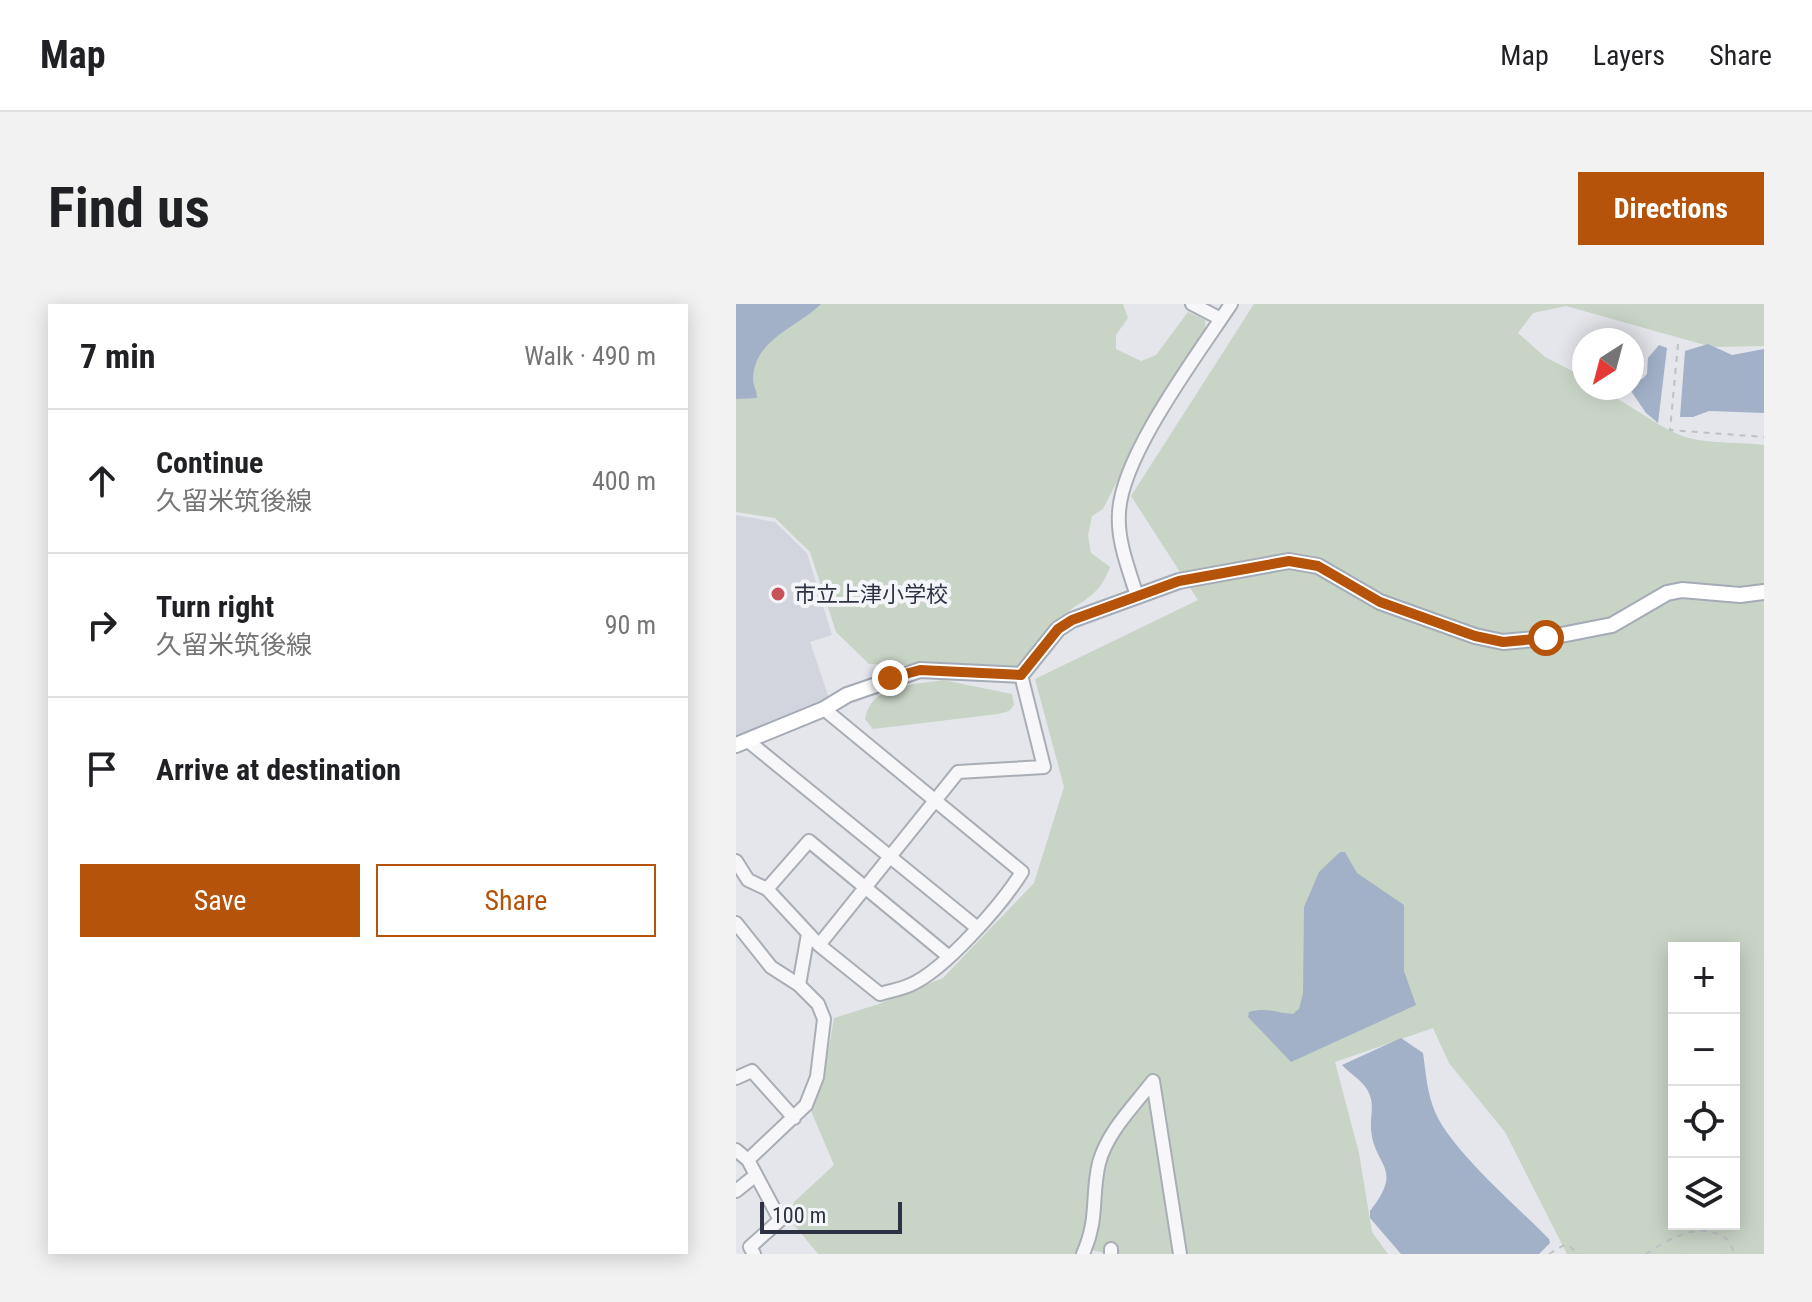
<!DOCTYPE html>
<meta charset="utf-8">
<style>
:root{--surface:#fff;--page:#f2f2f2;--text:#202124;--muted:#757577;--line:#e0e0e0;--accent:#b45309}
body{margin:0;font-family:"Roboto Condensed","Noto Sans JP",sans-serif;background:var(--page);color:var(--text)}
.controls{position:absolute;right:24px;bottom:24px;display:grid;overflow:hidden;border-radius:0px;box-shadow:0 4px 20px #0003}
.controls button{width:72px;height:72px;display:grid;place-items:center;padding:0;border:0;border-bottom:2px solid var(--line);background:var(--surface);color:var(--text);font:40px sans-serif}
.compass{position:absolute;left:836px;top:24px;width:72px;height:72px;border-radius:50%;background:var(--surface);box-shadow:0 4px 20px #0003;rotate:216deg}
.scale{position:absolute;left:24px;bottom:20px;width:142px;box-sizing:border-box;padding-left:8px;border:4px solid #2d3342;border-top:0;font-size:22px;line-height:28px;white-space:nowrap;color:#2d3342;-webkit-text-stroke:6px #f4f5f8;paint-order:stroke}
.stop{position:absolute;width:24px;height:24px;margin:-18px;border:6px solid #b45309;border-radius:50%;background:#fff}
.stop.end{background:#b45309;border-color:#fff;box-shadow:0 2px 8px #0008}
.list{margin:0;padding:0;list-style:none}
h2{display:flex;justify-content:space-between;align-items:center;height:104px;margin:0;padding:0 32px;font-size:34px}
h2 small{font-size:26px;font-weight:400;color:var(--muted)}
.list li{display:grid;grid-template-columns:52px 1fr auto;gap:24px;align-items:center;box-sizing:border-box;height:144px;padding:0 32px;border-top:2px solid var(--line)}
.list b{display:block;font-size:30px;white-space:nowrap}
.list p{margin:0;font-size:26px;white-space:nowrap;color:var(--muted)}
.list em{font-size:26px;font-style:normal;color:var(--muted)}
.actions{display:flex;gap:16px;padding:24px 32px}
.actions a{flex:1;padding:18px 0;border:2px solid var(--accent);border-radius:0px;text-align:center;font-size:28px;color:var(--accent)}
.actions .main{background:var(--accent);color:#fff}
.icon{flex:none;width:44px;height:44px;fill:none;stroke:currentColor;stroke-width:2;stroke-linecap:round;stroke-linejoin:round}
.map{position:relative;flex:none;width:1028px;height:950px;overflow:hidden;border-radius:0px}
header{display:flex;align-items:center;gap:48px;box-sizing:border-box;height:112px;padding:0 40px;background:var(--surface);border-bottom:2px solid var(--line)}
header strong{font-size:38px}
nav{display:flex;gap:44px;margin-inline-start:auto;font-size:28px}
.intro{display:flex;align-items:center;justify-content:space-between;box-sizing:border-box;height:192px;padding:0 48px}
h1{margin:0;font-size:56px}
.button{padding:20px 36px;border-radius:0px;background:var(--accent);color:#fff;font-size:28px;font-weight:700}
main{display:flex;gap:48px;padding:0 48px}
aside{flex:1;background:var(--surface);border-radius:0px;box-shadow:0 4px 20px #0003}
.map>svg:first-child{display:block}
.built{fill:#d2d5dd}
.green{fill:#c8d4c6;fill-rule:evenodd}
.water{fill:#a2b1c8}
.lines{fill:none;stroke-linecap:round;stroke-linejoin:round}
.minor-casing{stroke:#a9adb5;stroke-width:16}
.major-casing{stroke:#a4aab6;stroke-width:18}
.path{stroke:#bec0c6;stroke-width:2;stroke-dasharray:6 6;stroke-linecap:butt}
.minor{stroke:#f7f7f9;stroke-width:12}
.major{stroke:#fff;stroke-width:14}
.route{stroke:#b45309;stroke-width:10}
.poi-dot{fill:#c65359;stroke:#f4f5f8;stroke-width:3}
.labels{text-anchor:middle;stroke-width:8;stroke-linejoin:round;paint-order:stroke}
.poi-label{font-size:22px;fill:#2d3342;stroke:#f4f5f8;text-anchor:start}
</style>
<header>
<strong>Map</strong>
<nav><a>Map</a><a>Layers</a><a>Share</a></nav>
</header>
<div class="intro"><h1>Find us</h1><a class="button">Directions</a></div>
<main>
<aside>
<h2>7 min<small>Walk · 490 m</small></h2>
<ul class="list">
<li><svg class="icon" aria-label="ahead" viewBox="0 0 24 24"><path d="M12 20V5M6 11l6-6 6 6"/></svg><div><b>Continue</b><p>久留米筑後線</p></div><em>400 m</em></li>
<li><svg class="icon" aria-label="right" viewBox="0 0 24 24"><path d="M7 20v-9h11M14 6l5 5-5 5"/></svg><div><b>Turn right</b><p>久留米筑後線</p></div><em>90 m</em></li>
<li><svg class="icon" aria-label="arrive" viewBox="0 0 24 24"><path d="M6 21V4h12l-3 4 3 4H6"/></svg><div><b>Arrive at destination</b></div></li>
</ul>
<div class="actions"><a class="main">Save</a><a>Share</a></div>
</aside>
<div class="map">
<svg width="1028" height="950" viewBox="0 0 1028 950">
<rect width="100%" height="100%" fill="#e4e6eb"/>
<path class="built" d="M0,211L39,218L71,249L96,331L74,338L93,394L0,433Z"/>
<path class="green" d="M37,0H387L392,14L380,31V45L405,57L420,51L452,8L469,16L470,29L393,154L367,205L356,212L352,231L355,249L374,263C362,296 344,295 322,316C306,330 298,350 281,364L133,360L100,328L74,248L39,214L0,208V88Z
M518,0H1028V42L976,43L830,2L797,9L782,29L809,53L848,73V84C879,84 919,125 953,134C977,140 1004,138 1028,141V950H831L769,828L713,759L697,724L599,758L623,849L636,928L652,950H372L355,946L352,950H82L54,916L58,898L98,861L75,807L88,772L98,714L143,700L207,674L298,579L328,483L299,375L462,296L395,192ZM938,644H998V920H938Z
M207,376L276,390L278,401L273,407L262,410L137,425L129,415C135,380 177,381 207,376Z"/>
<path class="water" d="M0,0H85C62,23 18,35 17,75C17,82 21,87 21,94L0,95Z
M972,40L996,51L1028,45V109L973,107L957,113H944L949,47Z
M923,41L931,44L922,119L910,109L893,84H896V72L906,75L911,70L912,54Z
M604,548H609L621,569L668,601V667L680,701L555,758L512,713L513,708C531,703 540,709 557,710L563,705L567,689L568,603L583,568Z
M665,734L687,749C690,770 691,790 700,810C718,849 782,903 813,935L814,939L803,950H665L634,914V907C669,862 638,864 635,825C634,812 639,800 632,787C626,776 614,770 606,761Z"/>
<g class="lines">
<defs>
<path id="minor" d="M456,0L485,15
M401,292C393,266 381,237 383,209C385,152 462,50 495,0
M12,437L239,622
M0,557L12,576L31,585L83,641L144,690C154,687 165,685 174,681C209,666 266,600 286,568L88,405
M31,585L73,537L212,652
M0,619L35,663L63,681
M83,641L222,468L308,463L285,371
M0,774L16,767L58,814
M417,777L444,950
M0,846L12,856L44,916L14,943L18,950
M12,856L70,801L81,773L88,715L82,700L63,681L72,630
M0,887L20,871
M347,950C363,914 355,892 363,859C371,828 398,802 417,777
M375,950V945"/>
<path id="major" d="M0,441L88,405L111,391L184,366L285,371L322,325L336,316L443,277L553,257L582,262L644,298L739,332L767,338L810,334L876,321L931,289L946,286L1004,291L1028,288"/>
</defs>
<use href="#minor" class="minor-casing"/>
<use href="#major" class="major-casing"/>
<path class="path" d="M942,40L934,126L1028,133
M813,950L830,940L843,950
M910,950C935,934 964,915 992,936L999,950"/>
<use href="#minor" class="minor"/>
<use href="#major" class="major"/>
</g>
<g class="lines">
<path class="route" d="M154,374L184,366L285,371L322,325L336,316L443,277L553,257L582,262L644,298L739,332L767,338L810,334"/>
</g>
<circle class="poi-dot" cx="42" cy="290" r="8"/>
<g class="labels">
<g class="poi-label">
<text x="58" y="298">市立上津小学校</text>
</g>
</g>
</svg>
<div class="controls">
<button>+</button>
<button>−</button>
<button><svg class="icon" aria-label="locate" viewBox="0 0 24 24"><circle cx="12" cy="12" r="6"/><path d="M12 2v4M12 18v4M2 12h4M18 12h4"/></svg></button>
<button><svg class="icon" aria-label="layers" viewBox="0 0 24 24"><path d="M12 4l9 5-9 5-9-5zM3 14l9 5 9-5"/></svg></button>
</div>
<svg class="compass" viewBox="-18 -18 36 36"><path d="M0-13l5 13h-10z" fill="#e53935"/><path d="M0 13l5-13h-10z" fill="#757577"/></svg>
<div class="scale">100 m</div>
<div class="stop" style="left:810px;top:334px"></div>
<div class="stop end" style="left:154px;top:374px"></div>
</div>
</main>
